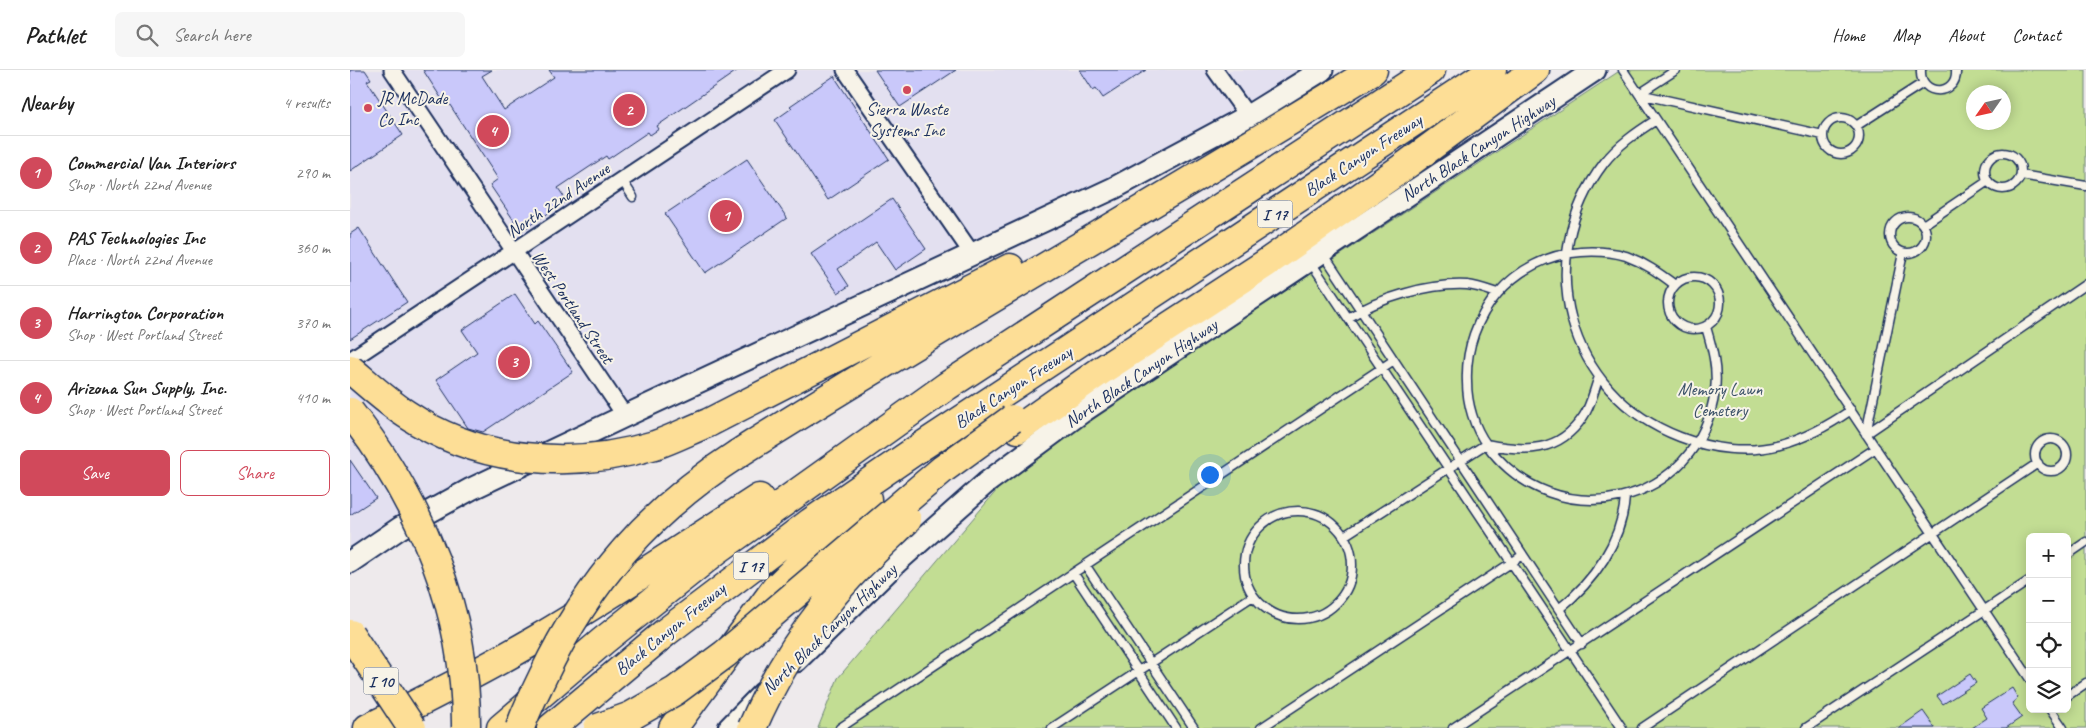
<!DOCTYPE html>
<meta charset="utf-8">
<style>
:root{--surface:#fff;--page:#f6f6f6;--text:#222;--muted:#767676;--line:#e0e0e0;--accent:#d1495b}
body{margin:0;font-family:Caveat,sans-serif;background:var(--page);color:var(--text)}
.controls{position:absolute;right:15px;bottom:15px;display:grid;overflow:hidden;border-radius:8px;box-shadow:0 2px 12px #0003}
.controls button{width:45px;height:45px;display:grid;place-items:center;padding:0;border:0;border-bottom:1px solid var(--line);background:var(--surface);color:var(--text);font:25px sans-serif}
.compass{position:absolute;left:1616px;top:15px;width:45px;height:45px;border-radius:50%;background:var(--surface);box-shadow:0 2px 12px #0003;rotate:236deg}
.you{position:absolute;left:859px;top:404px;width:18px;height:18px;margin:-12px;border:4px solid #fff;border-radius:50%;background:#1a73e8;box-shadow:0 0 0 8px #1a73e833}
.badge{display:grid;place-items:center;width:32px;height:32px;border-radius:50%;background:var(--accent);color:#fff;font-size:16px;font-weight:700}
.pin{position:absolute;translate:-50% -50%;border:2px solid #fff;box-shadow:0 1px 5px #0006}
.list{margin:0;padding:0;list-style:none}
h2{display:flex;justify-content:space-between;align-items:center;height:65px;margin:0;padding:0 20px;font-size:21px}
h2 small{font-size:16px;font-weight:400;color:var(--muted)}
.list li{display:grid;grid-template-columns:32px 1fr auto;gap:15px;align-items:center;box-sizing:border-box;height:75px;padding:0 20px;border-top:1px solid var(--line)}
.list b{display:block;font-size:19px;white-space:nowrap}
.list p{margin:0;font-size:16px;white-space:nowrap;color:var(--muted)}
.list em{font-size:16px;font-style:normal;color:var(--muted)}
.actions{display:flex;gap:10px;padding:15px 20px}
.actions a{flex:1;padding:11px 0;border:1px solid var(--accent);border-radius:8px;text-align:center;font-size:18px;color:var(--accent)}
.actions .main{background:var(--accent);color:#fff}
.icon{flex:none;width:28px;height:28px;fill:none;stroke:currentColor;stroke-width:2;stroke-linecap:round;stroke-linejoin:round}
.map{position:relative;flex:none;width:1736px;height:658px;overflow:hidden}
header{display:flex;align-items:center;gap:30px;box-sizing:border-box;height:70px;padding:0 25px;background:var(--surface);border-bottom:1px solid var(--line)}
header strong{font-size:24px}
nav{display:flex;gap:28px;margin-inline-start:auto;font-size:18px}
.search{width:350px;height:45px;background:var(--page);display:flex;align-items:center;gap:12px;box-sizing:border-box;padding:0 18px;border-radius:8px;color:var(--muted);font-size:19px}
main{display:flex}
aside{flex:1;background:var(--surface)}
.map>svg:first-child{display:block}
.built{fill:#e3e0f0}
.green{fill:#c2dd93;stroke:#6e8678;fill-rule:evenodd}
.building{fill:#c9c8fa;stroke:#1b2f5e}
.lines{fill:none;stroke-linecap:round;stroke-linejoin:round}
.service-casing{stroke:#1b2f5e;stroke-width:11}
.minor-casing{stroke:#1b2f5e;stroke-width:19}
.secondary-casing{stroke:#1b2f5e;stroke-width:25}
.motorway-casing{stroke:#1b2f5e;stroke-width:31}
.service{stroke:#f7f3e8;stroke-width:8}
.minor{stroke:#f7f3e8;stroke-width:15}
.secondary{stroke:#f7f3e8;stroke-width:21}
.motorway{stroke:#fdde96;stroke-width:28}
.motorway-bridge-casing{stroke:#1b2f5e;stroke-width:31;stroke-linecap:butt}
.motorway-bridge{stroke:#fdde96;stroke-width:28}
.poi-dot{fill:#d1495b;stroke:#f7f3e8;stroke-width:2}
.labels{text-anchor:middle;stroke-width:4;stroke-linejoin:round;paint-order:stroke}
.shield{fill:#f7f3e8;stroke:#5d6a87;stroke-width:1}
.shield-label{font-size:16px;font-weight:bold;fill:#1b2f5e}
.poi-label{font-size:18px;fill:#1b2f5e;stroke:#f7f3e8;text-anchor:start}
.street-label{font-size:18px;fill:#1b2f5e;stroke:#f7f3e8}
.park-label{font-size:18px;fill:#3c5269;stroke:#f7f3e8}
</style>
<header>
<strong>Pathlet</strong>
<div class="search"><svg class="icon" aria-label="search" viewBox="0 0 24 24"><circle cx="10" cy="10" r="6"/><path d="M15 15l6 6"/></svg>Search here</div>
<nav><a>Home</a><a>Map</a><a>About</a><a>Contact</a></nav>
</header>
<main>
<aside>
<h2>Nearby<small>4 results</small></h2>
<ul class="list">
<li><span class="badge">1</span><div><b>Commercial Van Interiors</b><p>Shop · North 22nd Avenue</p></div><em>290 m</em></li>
<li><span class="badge">2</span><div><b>PAS Technologies Inc</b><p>Place · North 22nd Avenue</p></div><em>360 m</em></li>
<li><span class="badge">3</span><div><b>Harrington Corporation</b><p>Shop · West Portland Street</p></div><em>370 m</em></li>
<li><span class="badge">4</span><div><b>Arizona Sun Supply, Inc.</b><p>Shop · West Portland Street</p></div><em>410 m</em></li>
</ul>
<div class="actions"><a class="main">Save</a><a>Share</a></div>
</aside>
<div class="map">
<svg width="1736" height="658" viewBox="0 0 1736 658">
<rect width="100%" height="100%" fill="#eeeaec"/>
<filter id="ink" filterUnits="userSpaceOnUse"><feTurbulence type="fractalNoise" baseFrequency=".02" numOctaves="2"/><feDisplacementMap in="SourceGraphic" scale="10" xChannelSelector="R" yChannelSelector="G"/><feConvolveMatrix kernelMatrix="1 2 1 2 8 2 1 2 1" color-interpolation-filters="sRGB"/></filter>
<g filter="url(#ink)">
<path class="built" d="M0,0H958L768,108L0,482Z"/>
<path class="green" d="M1271,0H1736V658H468L488,608L653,413L703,374ZM1624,22H1654V52H1624ZM1680,467H1717V639H1680Z"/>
<path class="building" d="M0,0H15L21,9L17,11L53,65L0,101Z
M73,0H142L132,6L154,40L204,7L199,0H388L307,56L309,59L300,65L298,62L258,89L256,86L208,118L217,131L171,161L140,115L148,109L96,29L93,31Z
M525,0H606L550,37Z
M730,0H796L753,28L746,18L743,20Z
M484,6L539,89L478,130L425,50L442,38L440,36Z
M397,89L437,148L355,203L315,144Z
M542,129L576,179L545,200L526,172L488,199L499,216L488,223L461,184Z
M9,158L57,232L0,269V164Z
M165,224L185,254L188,251L223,302L133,362L118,358L86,310L127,282L112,260Z
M0,390L26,428L0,445Z
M1620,604L1626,613L1593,634L1587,626Z
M1662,618L1668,628L1662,633L1672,647L1656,658H1622L1637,648L1631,638Z
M1573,641L1585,658H1549Z"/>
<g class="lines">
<defs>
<path id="service" d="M1273,0L1680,609
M1326,0L1289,24L1473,65
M1571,0C1569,27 1608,27 1606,0
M1473 66a18 18 0 1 1 36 0a18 18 0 1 1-36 0Z
M1306,50C1287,62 1268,75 1254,93C1181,189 1216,324 1330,367C1361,379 1397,384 1430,375C1456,368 1478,356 1501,340
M1506,56L1573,13
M1635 101a18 18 0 1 1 36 0a18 18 0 1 1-36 0Z
M1671,105L1736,116
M272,110L283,127
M1540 165a18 18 0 1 1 36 0a18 18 0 1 1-36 0Z
M1573,155L1638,111
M973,183L1232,574
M1553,183L1516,364L1736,214
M960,191L1272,658
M1318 233a26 26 0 1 1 52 0a26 26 0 1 1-52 0Z
M1325,215C1309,203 1295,193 1276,186C1262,182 1246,181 1231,182C1164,186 1114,245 1117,312C1117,333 1124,358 1137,375C1205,469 1350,437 1365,320C1368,299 1362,277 1356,257
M998,248C1029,228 1080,213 1117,215C1127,216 1138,220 1147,223
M1685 385a16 16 0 1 1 32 0a16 16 0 1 1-32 0Z
M894 495a54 54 0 1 1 108 0a54 54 0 1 1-108 0Z
M994,466L1136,374C1175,382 1209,383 1233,347C1241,336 1244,320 1249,307
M1717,485L1736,472
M736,496L844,658
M724,504L826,658
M1209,539C1243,512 1272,472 1275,427
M1717,626L1736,613
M1700,639L1713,658
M490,658L1044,290
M702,658L903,526
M911,658L1173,485
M1103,658L1526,378
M1292,658L1688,393
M1456,658L1680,510"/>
<path id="minor" d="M42,0L275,346
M495,0L623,185
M865,0L898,46
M0,290L437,0"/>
<path id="secondary" d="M0,492L50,458L121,419L275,346L764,118L898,46L972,0
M446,591L546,493L636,413L732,342L1245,0
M379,658L413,623"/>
<path id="motorway" d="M358,353L660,198
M668,359L752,300L915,194L1052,98L1185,0
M389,383C598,251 813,130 1023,0
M18,658C75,630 132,601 187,569C262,525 335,476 409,428
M151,658L253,571L367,480L597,316L1081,0
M201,658L316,562L461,452L566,380L1142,0
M323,658L426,518L517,429"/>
</defs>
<use href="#service" class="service-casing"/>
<use href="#minor" class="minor-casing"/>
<use href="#secondary" class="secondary-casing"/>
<use href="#motorway" class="motorway-casing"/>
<use href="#service" class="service"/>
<use href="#minor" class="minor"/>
<use href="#secondary" class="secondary"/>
<use href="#motorway" class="motorway"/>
<defs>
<path id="motorway-bridge" d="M0,299C18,314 36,331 56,344C129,393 222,400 305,375C323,369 340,360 358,353
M0,342C71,432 117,542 116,658
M0,564L62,658
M170,658C176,640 185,623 193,606C239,510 300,440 389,383
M248,658L281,646L325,621L375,584L593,399L662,349
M402,658C421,614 447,571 477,533C500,503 529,477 557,450"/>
</defs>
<use href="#motorway-bridge" class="motorway-bridge-casing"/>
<use href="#motorway-bridge" class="motorway-bridge"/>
</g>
</g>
<g class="poi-dot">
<circle cx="557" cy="20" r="5"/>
<circle cx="18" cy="38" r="5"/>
</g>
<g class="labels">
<g class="shield">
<rect x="907.5" y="130.5" width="35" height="27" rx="4"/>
<rect x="383.5" y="482.5" width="35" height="27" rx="4"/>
<rect x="13.5" y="597.5" width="35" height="27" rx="4"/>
</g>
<g class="shield-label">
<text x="925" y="150">I 17</text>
<text x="401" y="502">I 17</text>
<text x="31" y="617">I 10</text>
</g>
<g class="poi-label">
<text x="28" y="34">JR McDade<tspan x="28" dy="21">Co Inc</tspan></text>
<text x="557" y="45" text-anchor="middle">Sierra Waste<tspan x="557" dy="21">Systems Inc</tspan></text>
</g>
<g class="street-label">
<text transform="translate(1128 78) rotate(-33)" y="6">North Black Canyon Highway</text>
<text transform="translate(1013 85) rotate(-33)" y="6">Black Canyon Freeway</text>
<text transform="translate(208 130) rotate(-34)" y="6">North 22nd Avenue</text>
<text transform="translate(223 237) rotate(56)" y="6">West Portland Street</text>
<text transform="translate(791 303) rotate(-34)" y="6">North Black Canyon Highway</text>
<text transform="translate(663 317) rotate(-33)" y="6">Black Canyon Freeway</text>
<text transform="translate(320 559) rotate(-39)" y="6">Black Canyon Freeway</text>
<text transform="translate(479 559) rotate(-44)" y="6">North Black Canyon Highway</text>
</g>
<g class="park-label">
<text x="1370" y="325">Memory Lawn<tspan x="1370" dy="21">Cemetery</tspan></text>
</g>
</g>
</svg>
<div class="controls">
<button>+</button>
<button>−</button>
<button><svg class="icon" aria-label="locate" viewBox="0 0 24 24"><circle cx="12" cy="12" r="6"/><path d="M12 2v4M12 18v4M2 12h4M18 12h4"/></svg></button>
<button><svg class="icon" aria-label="layers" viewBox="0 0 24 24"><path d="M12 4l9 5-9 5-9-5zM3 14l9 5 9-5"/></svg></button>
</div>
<svg class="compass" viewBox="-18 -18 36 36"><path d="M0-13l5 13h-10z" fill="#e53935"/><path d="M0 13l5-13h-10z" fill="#767676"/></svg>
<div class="you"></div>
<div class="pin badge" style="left:376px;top:146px">1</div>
<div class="pin badge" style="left:279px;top:40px">2</div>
<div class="pin badge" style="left:164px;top:292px">3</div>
<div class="pin badge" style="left:143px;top:61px">4</div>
</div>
</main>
